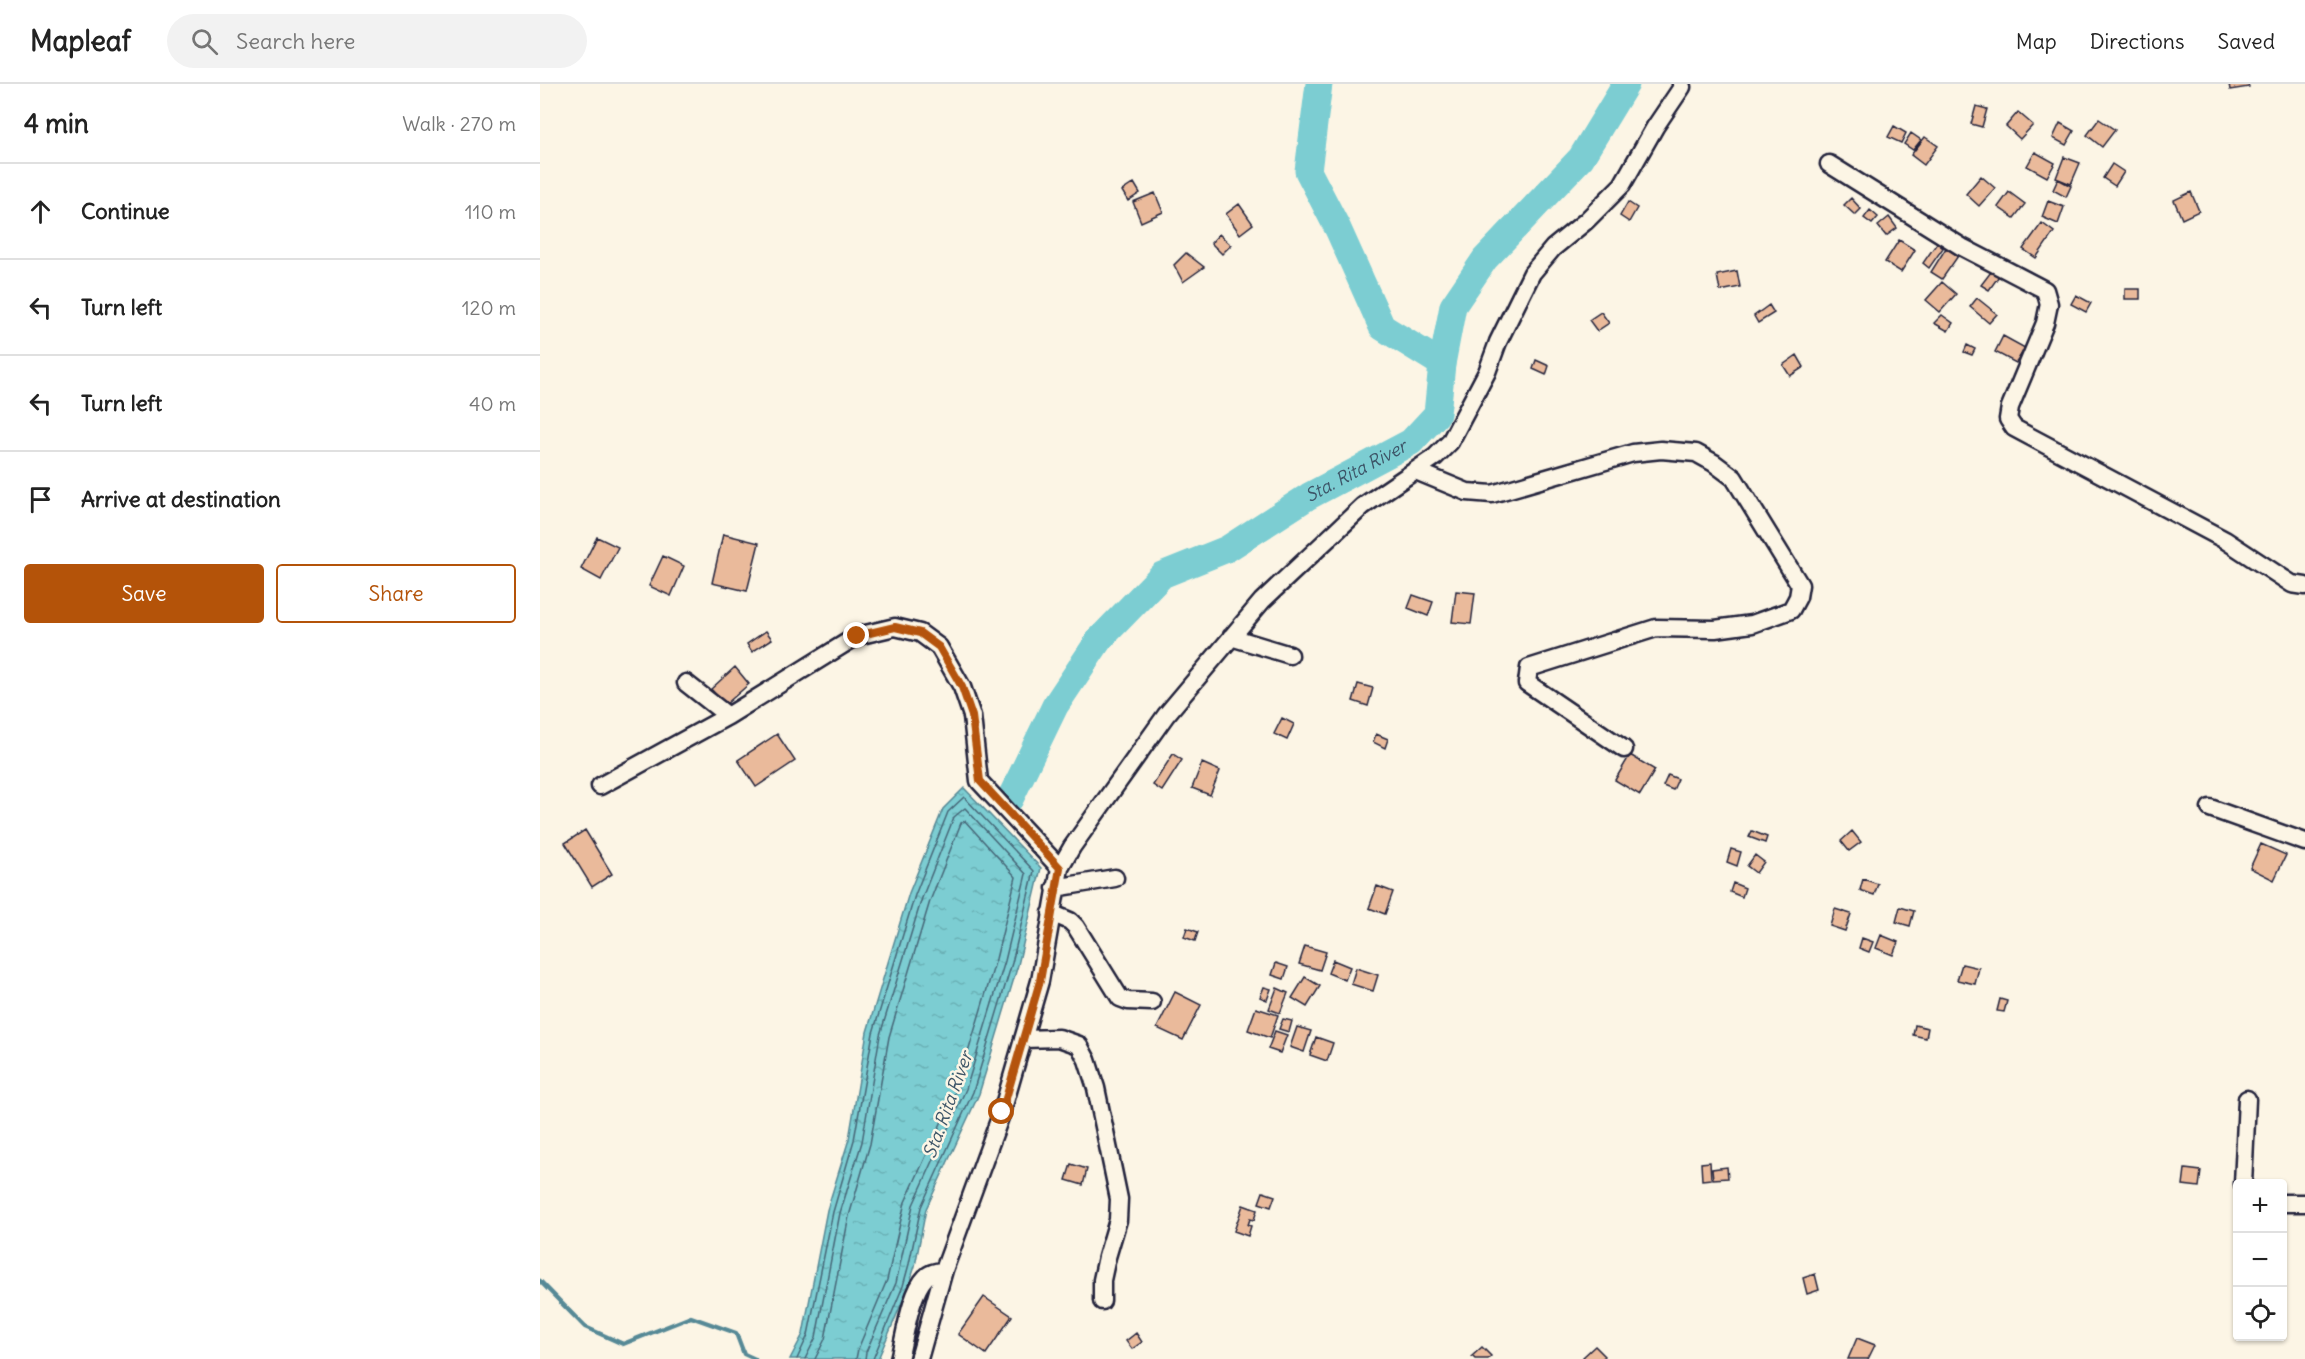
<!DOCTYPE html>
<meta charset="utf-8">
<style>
:root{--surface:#fff;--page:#f2f2f2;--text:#222;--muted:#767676;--line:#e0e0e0;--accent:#b45309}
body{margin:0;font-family:Delius,sans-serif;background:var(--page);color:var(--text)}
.controls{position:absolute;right:18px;bottom:18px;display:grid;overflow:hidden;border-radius:6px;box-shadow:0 2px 4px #0004}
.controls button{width:54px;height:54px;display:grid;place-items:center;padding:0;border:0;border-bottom:2px solid var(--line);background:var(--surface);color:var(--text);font:30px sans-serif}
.stop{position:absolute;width:18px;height:18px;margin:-14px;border:4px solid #b45309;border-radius:50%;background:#fff}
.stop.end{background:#b45309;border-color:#fff;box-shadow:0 2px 6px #0008}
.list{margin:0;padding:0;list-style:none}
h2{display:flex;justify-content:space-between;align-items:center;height:78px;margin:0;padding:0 24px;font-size:26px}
h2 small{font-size:20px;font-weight:400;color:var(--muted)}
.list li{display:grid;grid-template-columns:39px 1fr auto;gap:18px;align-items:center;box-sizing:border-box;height:96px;padding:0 24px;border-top:2px solid var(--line)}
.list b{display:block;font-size:22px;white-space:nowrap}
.list em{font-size:20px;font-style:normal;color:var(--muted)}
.actions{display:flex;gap:12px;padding:18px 24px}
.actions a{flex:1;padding:14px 0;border:2px solid var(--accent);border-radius:6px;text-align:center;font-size:21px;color:var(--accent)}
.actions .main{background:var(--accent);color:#fff}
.icon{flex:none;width:33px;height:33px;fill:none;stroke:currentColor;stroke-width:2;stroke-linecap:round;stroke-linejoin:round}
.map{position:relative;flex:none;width:1765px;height:1275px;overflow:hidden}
header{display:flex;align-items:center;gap:36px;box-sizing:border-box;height:84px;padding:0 30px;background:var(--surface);border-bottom:2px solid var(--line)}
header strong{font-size:28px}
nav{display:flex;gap:33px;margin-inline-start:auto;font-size:21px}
.search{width:420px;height:54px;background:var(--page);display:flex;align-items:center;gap:15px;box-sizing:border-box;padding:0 21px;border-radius:33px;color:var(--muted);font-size:22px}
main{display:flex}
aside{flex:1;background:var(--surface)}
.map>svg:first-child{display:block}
.water{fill:url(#water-ripples);stroke:#578996;stroke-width:1.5}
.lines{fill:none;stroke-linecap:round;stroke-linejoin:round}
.shore{stroke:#466677;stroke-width:1.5}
.stream{stroke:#578996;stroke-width:4.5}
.river{stroke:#7bcdd2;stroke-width:27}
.building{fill:#eaba9b;stroke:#22223b;stroke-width:1.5}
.minor-casing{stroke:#22223b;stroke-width:21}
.minor{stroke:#fcf5e5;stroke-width:16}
.route{stroke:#b45309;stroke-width:8}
.labels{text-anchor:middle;stroke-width:5;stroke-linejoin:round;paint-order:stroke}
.water-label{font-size:18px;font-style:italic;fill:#3d5568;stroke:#fcf5e5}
</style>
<header>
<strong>Mapleaf</strong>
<div class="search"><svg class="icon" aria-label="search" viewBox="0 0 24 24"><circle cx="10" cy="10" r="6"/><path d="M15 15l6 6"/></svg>Search here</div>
<nav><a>Map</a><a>Directions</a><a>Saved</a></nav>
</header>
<main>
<aside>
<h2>4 min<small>Walk · 270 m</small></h2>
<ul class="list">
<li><svg class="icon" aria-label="ahead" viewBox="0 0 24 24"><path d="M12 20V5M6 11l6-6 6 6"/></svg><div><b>Continue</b></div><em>110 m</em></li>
<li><svg class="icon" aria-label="left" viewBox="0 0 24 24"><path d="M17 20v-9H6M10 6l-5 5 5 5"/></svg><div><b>Turn left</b></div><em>120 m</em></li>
<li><svg class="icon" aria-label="left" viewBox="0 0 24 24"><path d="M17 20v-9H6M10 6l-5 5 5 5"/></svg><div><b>Turn left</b></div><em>40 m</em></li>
<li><svg class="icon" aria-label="arrive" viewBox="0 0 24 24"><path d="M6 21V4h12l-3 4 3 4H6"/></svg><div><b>Arrive at destination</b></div></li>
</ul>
<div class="actions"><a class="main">Save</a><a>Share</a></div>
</aside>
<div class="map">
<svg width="1765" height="1275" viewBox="0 0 1765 1275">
<defs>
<pattern id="water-ripples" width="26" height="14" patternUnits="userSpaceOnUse" patternTransform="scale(1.5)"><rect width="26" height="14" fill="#7bcdd2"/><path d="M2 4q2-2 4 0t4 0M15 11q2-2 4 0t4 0" fill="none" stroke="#6ab0b5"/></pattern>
</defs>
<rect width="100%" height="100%" fill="#fcf5e5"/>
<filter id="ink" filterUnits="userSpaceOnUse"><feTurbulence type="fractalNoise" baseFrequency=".0167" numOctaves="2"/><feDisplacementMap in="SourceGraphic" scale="12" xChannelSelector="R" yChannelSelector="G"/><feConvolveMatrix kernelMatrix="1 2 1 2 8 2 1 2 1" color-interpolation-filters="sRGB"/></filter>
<g filter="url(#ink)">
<path class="water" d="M424,704L501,784L478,881L439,1010L386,1125L375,1182L368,1204L338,1275H250L263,1250L287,1126L309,1055L327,948L369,809L403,725Z"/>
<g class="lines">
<path class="shore" d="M257,1275L268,1251L293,1128L314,1056L333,949L375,811L408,728L424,713L494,787L472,879L433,1008L381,1123L369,1180L363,1202L333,1275
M265,1275L276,1253L300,1129L322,1058L340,951L382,814L414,733L425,724L486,790L465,877L426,1005L373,1121L356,1199L326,1268L325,1275
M275,1275L285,1255L309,1132L330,1060L349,953L390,817L421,739L425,737L476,793L456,875L418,1002L365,1118L347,1196L318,1265L316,1275"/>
<path class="stream" d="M0,1197L45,1243L83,1260L151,1233L196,1249L204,1270L215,1275"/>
<g class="river">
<path d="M779,0L768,87L798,145L842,243L902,280"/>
<path id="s1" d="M470,715L515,622L559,556L622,491L687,465L769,412L871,358L897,330L902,280L913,222L945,175L1041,74L1086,0"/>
</g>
</g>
<path class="building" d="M1689,0H1708L1709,3L1690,6Z
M1436,22L1447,25L1442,43L1431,40Z
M1478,28L1493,41L1480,55L1466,42Z
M1559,35L1575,46L1562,63L1547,51Z
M1520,39L1534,47L1526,61L1513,54Z
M1354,42L1366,49L1361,59L1348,53Z
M1371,49L1381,56L1373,66L1364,60Z
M1385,53L1398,62L1384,81L1371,71Z
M1495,68L1515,79L1507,93L1487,82Z
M1524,73L1540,79L1531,100L1516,94Z
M1572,80L1584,88L1575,102L1563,94Z
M1441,92L1455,104L1439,122L1426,110Z
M1518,95L1531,102L1526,113L1513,106Z
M594,99L600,109L588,117L582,107Z
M1469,108L1485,120L1474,134L1458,123Z
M1651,108L1659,127L1642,135L1634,116Z
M615,109L623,128L601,138L593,118Z
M1311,114L1321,125L1315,131L1304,121Z
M1508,117L1524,123L1518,140L1502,133Z
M1088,118L1097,124L1089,138L1080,132Z
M699,120L713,140L700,150L686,130Z
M1330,126L1338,133L1332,140L1324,134Z
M1349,133L1357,144L1346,152L1338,142Z
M1502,139L1514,148L1496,174L1483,165Z
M679,150L691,161L682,170L671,159Z
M1359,156L1375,166L1361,188L1345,178Z
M1397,159L1403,164L1389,184L1383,179Z
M1406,164L1418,172L1402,195L1391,188Z
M646,169L664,183L643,198L634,181Z
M1454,184L1461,189L1449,206L1441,201Z
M1197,187L1200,203L1180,207L1177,191Z
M1402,198L1416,210L1400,228L1386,216Z
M1585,205H1600V215H1585Z
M1536,211L1551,219L1546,228L1531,220Z
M1437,214L1457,230L1449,239L1430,223Z
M1229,221L1234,229L1218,239L1214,232Z
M1061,228L1069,239L1057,247L1049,236Z
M1402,231L1413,239L1408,247L1394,239Z
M1463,252L1485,264L1476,279L1455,268Z
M1427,261L1435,265L1432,271L1424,268Z
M1257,271L1264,283L1250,292L1243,281Z
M996,276L1009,282L1006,291L993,285Z
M183,450L219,459L207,507L172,499Z
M57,453L78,463L61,496L41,485Z
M123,472L144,482L131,512L109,502Z
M916,507L935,509L931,540L912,538Z
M873,511L893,518L888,532L868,524Z
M226,547L232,555L212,568L207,560Z
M195,583L209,600L185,621L171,605Z
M818,600L833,604L828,622L813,617Z
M742,634L754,640L747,656L734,650Z
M237,650L255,677L216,703L198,676Z
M836,650L848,655L845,664L833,658Z
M633,670L642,676L622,707L613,701Z
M1090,671L1115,686L1100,711L1075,696Z
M662,679L680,687L670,711L652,704Z
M1128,691L1138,695L1133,706L1123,702Z
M45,746L72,790L52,803L25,759Z
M1212,747L1227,753L1225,759L1209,753Z
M1312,747L1321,758L1309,767L1301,757Z
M1721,760L1746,771L1734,796L1710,784Z
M1191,765L1201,768L1197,782L1187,778Z
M1215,771L1224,778L1216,789L1207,782Z
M1323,795L1338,800L1334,811L1320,806Z
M1193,799L1205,804L1202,813L1190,808Z
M837,802L853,808L845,830L829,824Z
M1360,823L1374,827L1370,842L1356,838Z
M1295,825L1311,830L1305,847L1290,842Z
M647,844L658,848L655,857L644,853Z
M1341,851L1358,858L1353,871L1336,864Z
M1322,854L1333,858L1329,868L1319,864Z
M765,862L786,868L780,886L759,880Z
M793,876L810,883L805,896L788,889Z
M736,879L748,883L744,895L732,891Z
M1422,880L1439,884L1435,900L1417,896Z
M816,884L838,891L833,907L811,900Z
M765,893L780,902L767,923L752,914Z
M724,903L731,905L727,916L720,913Z
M737,904L748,909L740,929L729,925Z
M635,908L661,921L643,956L617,944Z
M1460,915L1467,917L1464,928L1457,927Z
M716,924L738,931L730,954L708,946Z
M743,935L752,937L749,948L739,945Z
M1375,941L1388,944L1386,954L1373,951Z
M757,943L771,947L764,968L750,963Z
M735,947L747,951L740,969L728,965Z
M776,953L793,959L787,977L770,971Z
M1170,1078L1171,1095L1162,1096L1161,1079Z
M531,1080L547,1085L543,1101L526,1096Z
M1187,1083L1188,1094L1173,1095L1172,1085Z
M1645,1085L1661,1087L1659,1103L1643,1101Z
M723,1108L735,1112L731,1123L719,1119Z
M703,1121L717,1126L714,1136L710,1135L708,1141L711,1142L708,1152L694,1147Z
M1275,1190L1279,1206L1267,1210L1263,1194Z
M444,1213L472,1232L446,1270L418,1250Z
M596,1249L602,1258L592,1265L586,1257Z
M1317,1254L1335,1261L1328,1275H1308Z
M1055,1262L1065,1272L1062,1275H1045L1043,1273Z
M942,1263L951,1272L948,1275H935L932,1272Z"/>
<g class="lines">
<defs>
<path id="minor" d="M1289,80L1422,163L1505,206L1509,220L1505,239L1470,323L1468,335L1474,344L1685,456L1752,500L1765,502
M876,387L927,408L952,410L1093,369L1121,366L1156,369L1174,379L1194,394L1260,501L1258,513L1251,526L1212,540L1175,545L1116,544L989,584L987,599L1084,665
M691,553L750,571
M146,599L188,632
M60,702L188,632L317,552L355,543L380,549L399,563L422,603L432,632L439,697L520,784
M1670,724L1765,758
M515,804L575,794
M511,829L530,837L536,843L580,914L588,917L612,918
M483,955L519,954L539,961L547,976L556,1004L579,1115L578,1136L567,1173L562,1196V1217
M1703,1100L1707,1015
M1742,1119H1765
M359,1275C365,1253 370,1209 386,1193C390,1188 398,1188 404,1186
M379,1275L404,1186L462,1028L500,897L520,784L532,763L626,631L722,517L823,422L895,373L910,358L947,288L958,258L992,189L1013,164L1046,137L1082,101L1115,43L1142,3L1141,0"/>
</defs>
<use href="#minor" class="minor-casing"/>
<use href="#minor" class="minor"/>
</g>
</g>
<g class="lines" filter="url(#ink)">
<path class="route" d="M317,552L355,543L380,549L399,563L422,603L432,632L440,697L520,784L500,897L462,1028"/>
</g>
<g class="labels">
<g class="water-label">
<text dy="6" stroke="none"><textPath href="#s1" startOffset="494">Sta. Rita River</textPath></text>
<text transform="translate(408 1021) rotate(-70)" y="6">Sta. Rita River</text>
</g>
</g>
</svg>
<div class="controls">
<button>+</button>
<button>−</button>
<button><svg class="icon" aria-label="locate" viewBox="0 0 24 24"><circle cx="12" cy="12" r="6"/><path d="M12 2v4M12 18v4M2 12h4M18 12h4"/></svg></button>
</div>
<div class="stop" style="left:462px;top:1028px"></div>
<div class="stop end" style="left:317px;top:552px"></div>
</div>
</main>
